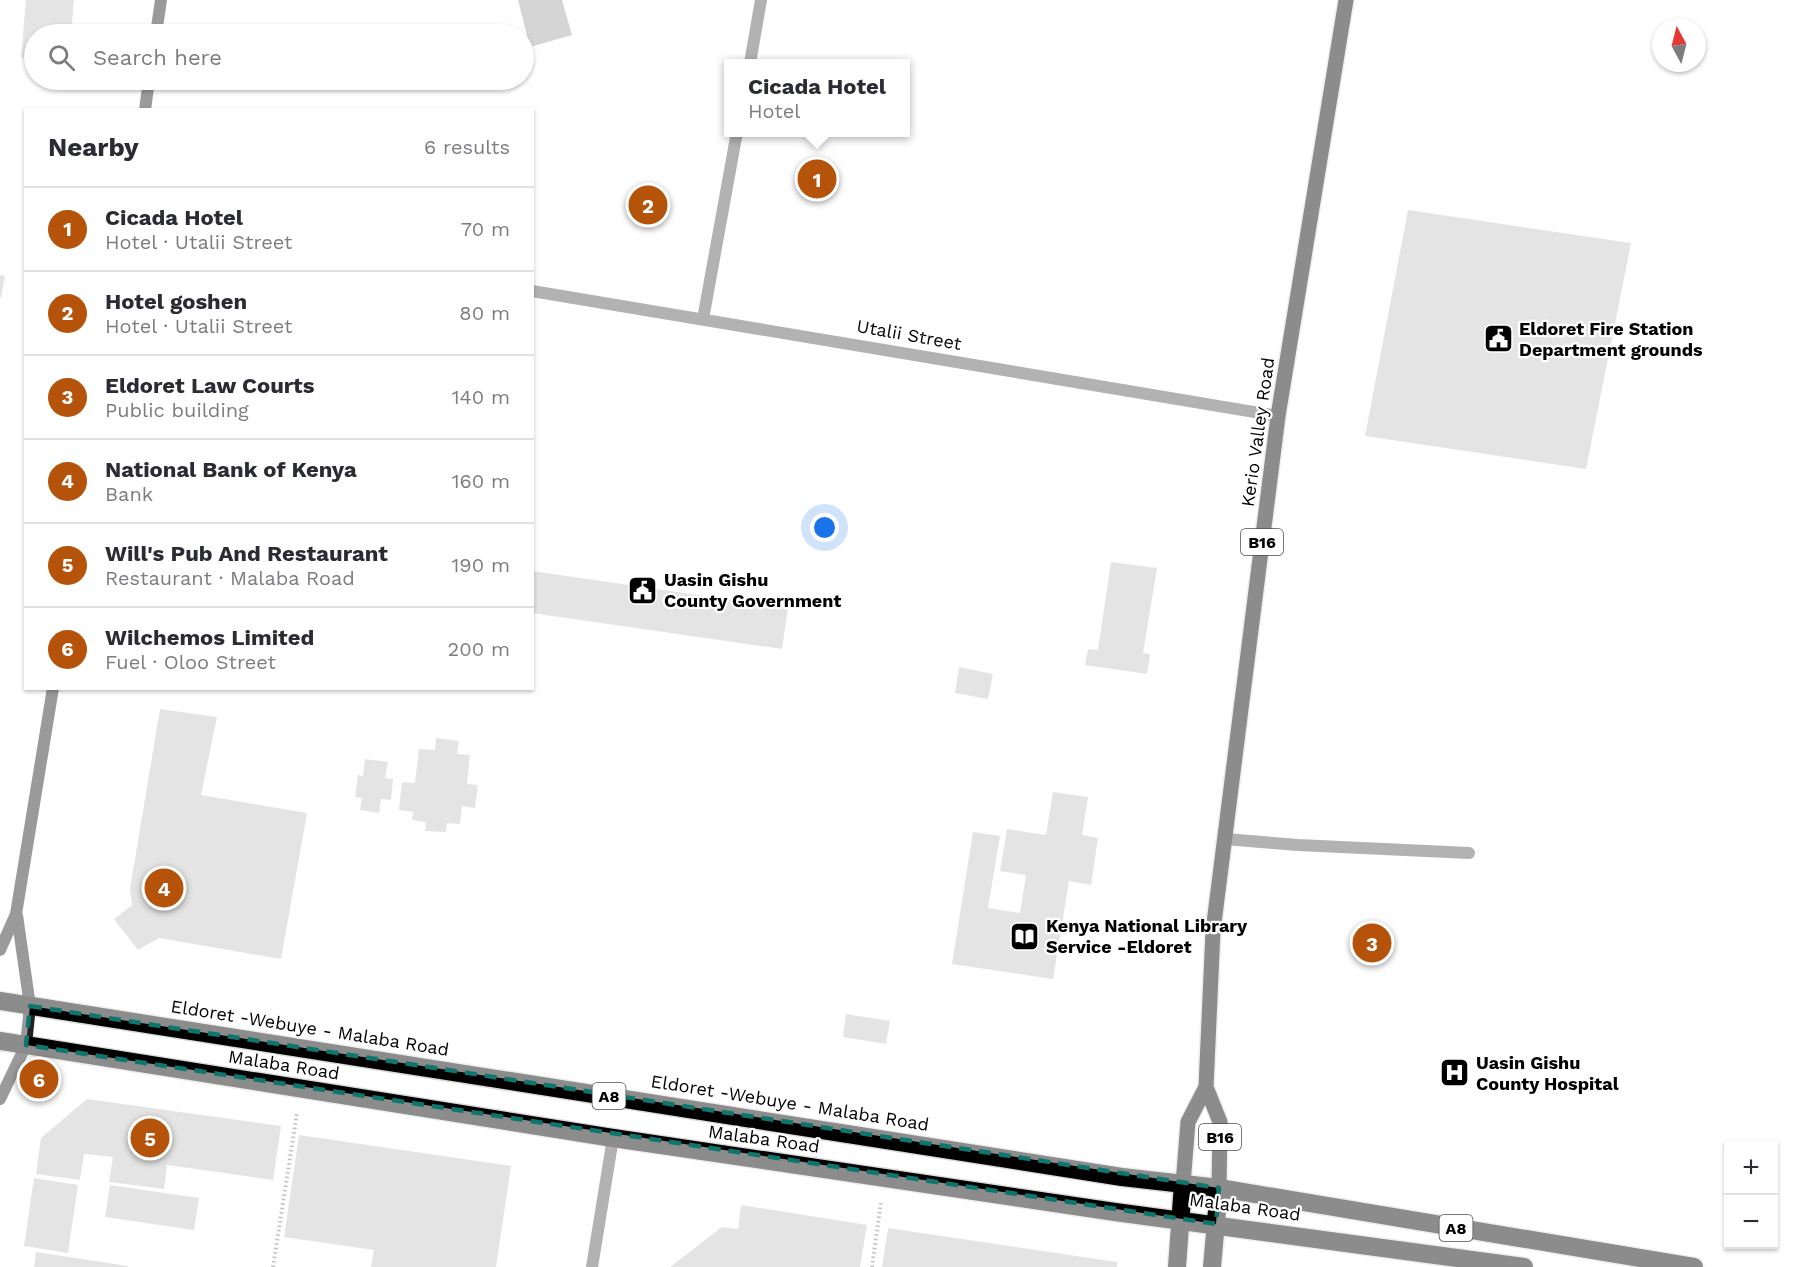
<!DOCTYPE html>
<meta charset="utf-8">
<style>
:root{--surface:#fff;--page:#f7f7f7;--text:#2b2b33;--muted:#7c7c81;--line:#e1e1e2;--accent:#b45309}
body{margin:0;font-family:"Work Sans",sans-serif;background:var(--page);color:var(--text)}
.controls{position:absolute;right:18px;bottom:18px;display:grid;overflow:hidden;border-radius:0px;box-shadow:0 2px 4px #0004}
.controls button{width:54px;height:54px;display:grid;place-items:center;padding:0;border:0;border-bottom:2px solid var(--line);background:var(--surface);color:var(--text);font:30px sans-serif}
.compass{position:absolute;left:1652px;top:18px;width:54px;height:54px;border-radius:50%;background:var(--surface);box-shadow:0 2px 4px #0004;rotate:353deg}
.you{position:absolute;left:825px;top:528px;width:21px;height:21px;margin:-15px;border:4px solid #fff;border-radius:50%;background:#1a73e8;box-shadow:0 0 0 9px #1a73e833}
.badge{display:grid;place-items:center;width:39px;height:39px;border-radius:50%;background:var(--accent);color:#fff;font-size:20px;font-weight:700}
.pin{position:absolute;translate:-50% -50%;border:3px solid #fff;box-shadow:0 2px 6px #0006}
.popup{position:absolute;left:724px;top:59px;width:186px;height:78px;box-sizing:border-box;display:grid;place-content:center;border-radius:0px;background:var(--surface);filter:drop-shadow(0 2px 4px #0005);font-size:20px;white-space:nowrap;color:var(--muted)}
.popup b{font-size:22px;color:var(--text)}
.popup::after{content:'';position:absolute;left:50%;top:100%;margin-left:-12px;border:12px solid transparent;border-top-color:var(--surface)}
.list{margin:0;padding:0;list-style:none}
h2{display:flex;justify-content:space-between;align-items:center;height:78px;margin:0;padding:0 24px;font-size:26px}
h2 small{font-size:20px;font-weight:400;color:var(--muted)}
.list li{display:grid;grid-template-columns:39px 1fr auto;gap:18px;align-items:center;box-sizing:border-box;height:84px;padding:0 24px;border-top:2px solid var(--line)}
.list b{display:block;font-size:22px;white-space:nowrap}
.list p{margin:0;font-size:20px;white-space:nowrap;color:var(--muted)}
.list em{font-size:20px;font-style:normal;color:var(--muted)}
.icon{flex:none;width:33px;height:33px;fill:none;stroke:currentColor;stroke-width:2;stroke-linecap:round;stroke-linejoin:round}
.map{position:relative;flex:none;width:1796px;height:1267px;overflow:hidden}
.search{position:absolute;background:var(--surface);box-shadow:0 2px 4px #0004;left:24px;top:24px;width:510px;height:66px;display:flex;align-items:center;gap:15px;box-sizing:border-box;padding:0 21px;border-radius:33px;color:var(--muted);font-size:22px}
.panel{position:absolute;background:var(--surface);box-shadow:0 2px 4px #0004;left:24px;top:108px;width:510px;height:582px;border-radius:0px}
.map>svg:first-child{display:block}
.water{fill:#a2a2a2}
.building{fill:#c4c4c4}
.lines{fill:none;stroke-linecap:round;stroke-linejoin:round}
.primary-casing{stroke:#dbdbdb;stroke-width:18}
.highway-casing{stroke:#dbdbdb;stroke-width:21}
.path{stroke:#767676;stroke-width:4;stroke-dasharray:1.5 3;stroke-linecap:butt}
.lane{stroke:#545454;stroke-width:12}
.street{stroke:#545454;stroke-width:12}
.secondary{stroke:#212121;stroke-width:12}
.primary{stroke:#000;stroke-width:15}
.highway{stroke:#000;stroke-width:18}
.marked{fill:none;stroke:#0f766e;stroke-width:4.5;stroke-dasharray:12 8;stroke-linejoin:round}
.labels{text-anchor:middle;stroke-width:4.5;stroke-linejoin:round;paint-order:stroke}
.shield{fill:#fff;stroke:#4c4c4c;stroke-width:1.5}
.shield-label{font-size:16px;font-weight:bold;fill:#000}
.poi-label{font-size:18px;font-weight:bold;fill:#000;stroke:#fff;text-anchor:start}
.street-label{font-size:18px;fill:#000;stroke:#fff}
</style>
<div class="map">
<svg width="1796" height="1267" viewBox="0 0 1796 1267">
<rect width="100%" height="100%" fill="#fff"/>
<path class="water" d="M518,0H562L572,35L530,47Z"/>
<path class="building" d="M26,0H74L71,34H34V59L21,58Z
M1408,210L1631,243L1586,469L1365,436Z
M0,275L5,276L1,298L0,297Z
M1111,562L1157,568L1143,653L1150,654L1147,674L1085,665L1088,649L1098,650Z
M532,571L788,608L782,649L532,613Z
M959,667L993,674L988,699L955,693Z
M160,709L217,717L201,795L307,813L281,959L159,938L138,950L114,919L132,905L130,889Z
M436,738L459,741L457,754L470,755L467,784L478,785L475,808L462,806L460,824L447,823L446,832L425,831L426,822L412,820L413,812L399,810L402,782L415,783L419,749L435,750Z
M365,759L388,762L385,778L393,779L391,800L381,799L379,813L360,810L362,798L355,797L358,775L363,776Z
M1053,792L1088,797L1082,835L1098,838L1091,885L1069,881L1053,979L952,964L973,832L1000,836L988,908L1020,913L1026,875L1000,871L1007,829L1046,835Z
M846,1014L890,1021L886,1044L843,1037Z
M87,1099L281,1126L273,1180L167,1165L164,1189L109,1182L113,1157L84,1154L80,1180L36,1174L41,1138Z
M299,1135L511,1166L496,1267H371L374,1250L284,1237Z
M34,1178L78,1185L68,1253L24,1246Z
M110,1185L199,1198L194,1230L105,1217Z
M741,1205L867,1225L860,1267H670L722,1227L738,1229Z
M888,1228L1117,1262V1267H882Z
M36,1252L128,1266V1267H34Z"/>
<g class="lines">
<defs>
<path id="primary" d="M1183,1184L1188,1122L1206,1087
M1219,1188L1220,1122L1206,1087L1213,931L1278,416L1346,0"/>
<path id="highway" d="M0,1001L1122,1177L1219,1188L1694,1267
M0,1041L613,1138L1115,1212L1524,1267
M1177,1267L1183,1184
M1212,1267L1219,1188"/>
</defs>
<use href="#primary" class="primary-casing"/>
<use href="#highway" class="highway-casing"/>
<path class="path" d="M273,1267L297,1113
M872,1267L881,1202"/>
<path class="lane" d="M1225,839L1298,845L1469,853"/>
<path class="street" d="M750,63L761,0
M532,291L1278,416
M703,319L737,132
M592,1267L613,1138"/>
<path class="secondary" d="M156,34L161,0
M145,110L149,80
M0,950L16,914L53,688
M0,1099L26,1045L30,1006L17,915"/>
<use href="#primary" class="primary"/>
<use href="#highway" class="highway"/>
</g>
<path d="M0 0H1796V1267H0ZM30,1006L1219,1188L1216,1224L26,1045Z" fill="#fff" fill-opacity=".55" fill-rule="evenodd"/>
<path class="marked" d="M30,1006L1219,1188L1216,1224L26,1045Z"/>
<defs>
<symbol id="civic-square" viewBox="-11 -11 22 22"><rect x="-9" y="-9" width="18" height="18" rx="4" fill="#000" stroke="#fff"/><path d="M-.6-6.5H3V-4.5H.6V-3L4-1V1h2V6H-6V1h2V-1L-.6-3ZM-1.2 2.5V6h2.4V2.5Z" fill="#fff"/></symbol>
<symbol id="library-square" viewBox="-11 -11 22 22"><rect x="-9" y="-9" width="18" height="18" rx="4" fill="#000" stroke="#fff"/><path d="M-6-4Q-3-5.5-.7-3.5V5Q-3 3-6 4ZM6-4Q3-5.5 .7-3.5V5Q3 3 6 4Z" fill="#fff"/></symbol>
<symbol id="hospital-square" viewBox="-11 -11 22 22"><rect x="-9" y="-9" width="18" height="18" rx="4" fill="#000" stroke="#fff"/><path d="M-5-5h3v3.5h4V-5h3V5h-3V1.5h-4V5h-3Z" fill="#fff"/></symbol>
</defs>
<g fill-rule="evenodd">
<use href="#civic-square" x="1482" y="322" width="33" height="33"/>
<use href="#civic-square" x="626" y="574" width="33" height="33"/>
<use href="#library-square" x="1008" y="920" width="33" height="33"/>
<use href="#hospital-square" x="1438" y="1056" width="33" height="33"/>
</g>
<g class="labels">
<g class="shield">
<rect x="1241" y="529" width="42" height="26" rx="4.5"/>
<rect x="592.5" y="1083" width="33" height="26" rx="4.5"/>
<rect x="1199" y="1124" width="42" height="26" rx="4.5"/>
<rect x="1439.5" y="1215" width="33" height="26" rx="4.5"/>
</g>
<g class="shield-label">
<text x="1262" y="548">B16</text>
<text x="609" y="1102">A8</text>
<text x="1220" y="1143">B16</text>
<text x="1456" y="1234">A8</text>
</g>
<g class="poi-label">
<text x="1519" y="335">Eldoret Fire Station<tspan x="1519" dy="21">Department grounds</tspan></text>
<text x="664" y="586">Uasin Gishu<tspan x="664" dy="21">County Government</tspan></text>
<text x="1046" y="932">Kenya National Library<tspan x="1046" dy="21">Service -Eldoret</tspan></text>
<text x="1476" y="1069">Uasin Gishu<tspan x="1476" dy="21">County Hospital</tspan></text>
</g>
<g class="street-label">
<text transform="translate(909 335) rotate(10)" y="6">Utalii Street</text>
<text transform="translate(1258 432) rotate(-82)" y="6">Kerio Valley Road</text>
<text transform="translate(310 1028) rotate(9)" y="6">Eldoret -Webuye - Malaba Road</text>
<text transform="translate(284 1065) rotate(9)" y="6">Malaba Road</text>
<text transform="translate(790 1103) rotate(9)" y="6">Eldoret -Webuye - Malaba Road</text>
<text transform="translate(764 1139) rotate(8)" y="6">Malaba Road</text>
<text transform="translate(1245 1207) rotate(8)" y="6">Malaba Road</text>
</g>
</g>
</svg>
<div class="controls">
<button>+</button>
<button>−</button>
</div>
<svg class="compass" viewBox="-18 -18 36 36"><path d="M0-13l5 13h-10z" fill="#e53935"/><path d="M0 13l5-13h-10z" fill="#7c7c81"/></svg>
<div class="you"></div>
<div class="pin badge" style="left:817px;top:179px">1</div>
<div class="popup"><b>Cicada Hotel</b>Hotel</div>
<div class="pin badge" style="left:648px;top:205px">2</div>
<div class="pin badge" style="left:1372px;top:943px">3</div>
<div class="pin badge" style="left:164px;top:888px">4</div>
<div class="pin badge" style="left:150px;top:1138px">5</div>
<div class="pin badge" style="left:39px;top:1079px">6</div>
<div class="search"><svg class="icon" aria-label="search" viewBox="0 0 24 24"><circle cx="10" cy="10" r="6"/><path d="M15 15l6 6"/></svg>Search here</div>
<section class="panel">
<h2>Nearby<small>6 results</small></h2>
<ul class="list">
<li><span class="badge">1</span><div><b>Cicada Hotel</b><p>Hotel · Utalii Street</p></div><em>70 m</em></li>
<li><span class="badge">2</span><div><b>Hotel goshen</b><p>Hotel · Utalii Street</p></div><em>80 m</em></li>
<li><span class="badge">3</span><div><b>Eldoret Law Courts</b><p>Public building</p></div><em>140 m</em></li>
<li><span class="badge">4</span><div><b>National Bank of Kenya</b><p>Bank</p></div><em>160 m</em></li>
<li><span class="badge">5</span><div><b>Will's Pub And Restaurant</b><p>Restaurant · Malaba Road</p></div><em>190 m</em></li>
<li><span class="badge">6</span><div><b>Wilchemos Limited</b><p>Fuel · Oloo Street</p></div><em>200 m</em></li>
</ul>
</section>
</div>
